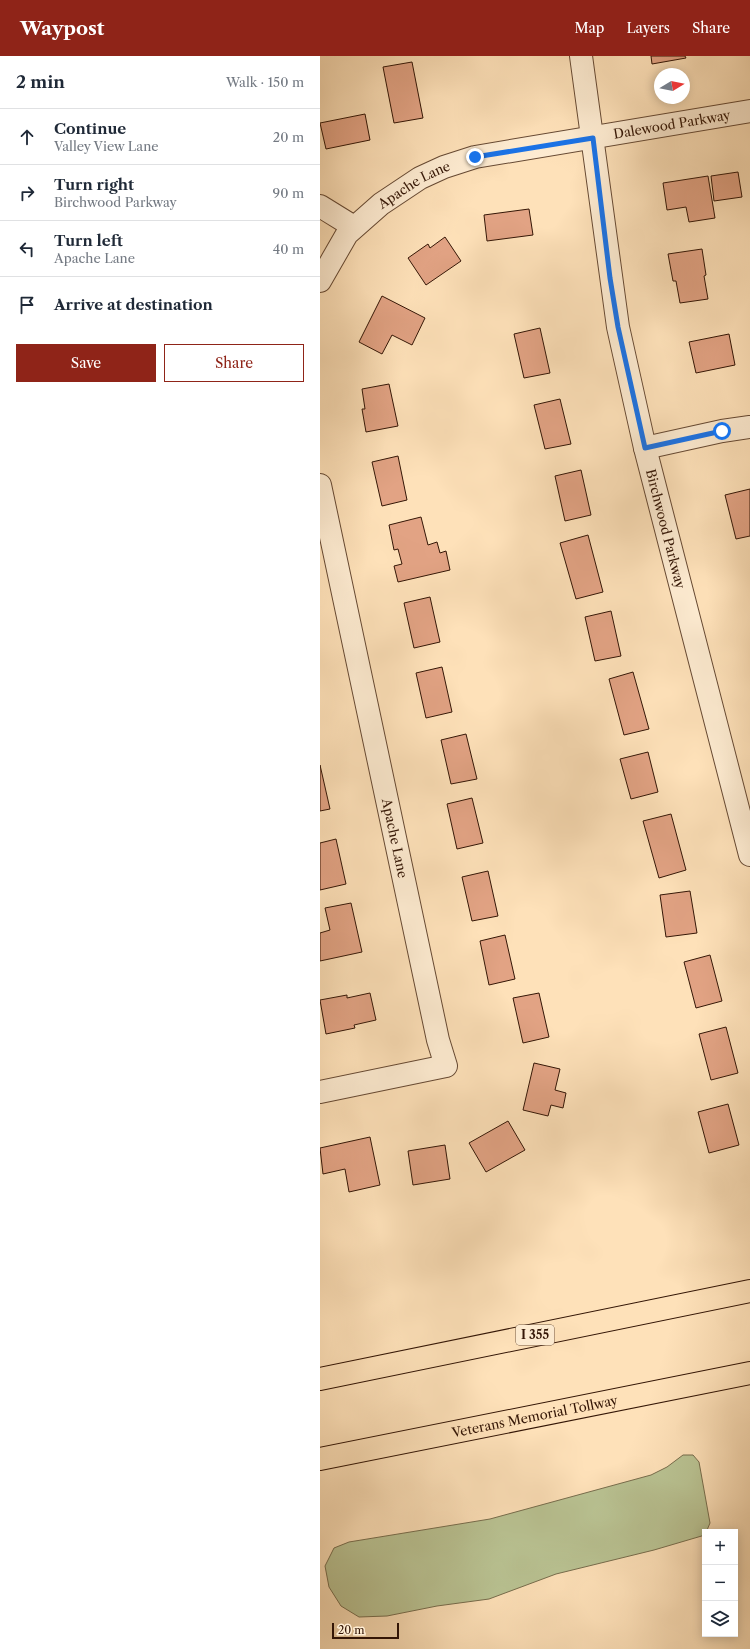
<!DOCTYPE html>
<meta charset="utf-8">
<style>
:root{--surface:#fff;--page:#f6f6f7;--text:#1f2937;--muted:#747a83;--line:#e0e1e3;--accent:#8f2418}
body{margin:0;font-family:"Libre Caslon Text",serif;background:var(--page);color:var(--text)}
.controls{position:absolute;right:12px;bottom:12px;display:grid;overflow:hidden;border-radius:0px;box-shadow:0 2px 10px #0003}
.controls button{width:36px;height:36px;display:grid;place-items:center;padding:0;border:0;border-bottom:1px solid var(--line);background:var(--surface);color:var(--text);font:20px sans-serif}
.compass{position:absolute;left:334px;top:12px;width:36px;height:36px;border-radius:50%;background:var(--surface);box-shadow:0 2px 10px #0003;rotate:80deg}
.scale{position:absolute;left:12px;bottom:10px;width:67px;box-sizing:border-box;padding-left:4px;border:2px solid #341606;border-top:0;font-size:11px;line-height:14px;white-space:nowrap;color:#341606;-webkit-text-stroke:3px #feecd2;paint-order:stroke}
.stop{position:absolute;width:12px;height:12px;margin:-9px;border:3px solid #1a73e8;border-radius:50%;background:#fff}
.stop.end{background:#1a73e8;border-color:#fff;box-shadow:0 1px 4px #0008}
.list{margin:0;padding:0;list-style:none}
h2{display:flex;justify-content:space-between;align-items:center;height:52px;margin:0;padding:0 16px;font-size:17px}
h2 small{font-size:13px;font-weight:400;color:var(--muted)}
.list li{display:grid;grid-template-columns:26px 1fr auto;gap:12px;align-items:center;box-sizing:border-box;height:56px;padding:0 16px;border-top:1px solid var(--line)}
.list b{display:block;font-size:15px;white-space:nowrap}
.list p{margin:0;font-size:13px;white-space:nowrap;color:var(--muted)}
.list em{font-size:13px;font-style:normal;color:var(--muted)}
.actions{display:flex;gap:8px;padding:12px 16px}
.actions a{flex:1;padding:9px 0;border:1px solid var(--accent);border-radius:0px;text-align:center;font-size:14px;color:var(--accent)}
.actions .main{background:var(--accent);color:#fff}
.icon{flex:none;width:22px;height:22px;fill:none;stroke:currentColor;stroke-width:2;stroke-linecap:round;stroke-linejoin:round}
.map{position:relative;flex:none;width:430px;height:1593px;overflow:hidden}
header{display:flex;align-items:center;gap:24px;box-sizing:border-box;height:56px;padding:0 20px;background:var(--accent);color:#fff}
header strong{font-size:19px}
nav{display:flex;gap:22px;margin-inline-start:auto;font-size:14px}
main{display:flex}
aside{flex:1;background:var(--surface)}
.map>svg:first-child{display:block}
.green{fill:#bac494;stroke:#776d4d}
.building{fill:#e2a384;stroke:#341606}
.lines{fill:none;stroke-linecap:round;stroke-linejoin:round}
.minor-casing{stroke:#664933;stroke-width:24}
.highway-casing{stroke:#341606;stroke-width:24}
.minor{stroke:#feecd2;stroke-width:22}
.highway{stroke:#fee1b9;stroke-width:22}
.route{stroke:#1a73e8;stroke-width:5}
.labels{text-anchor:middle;stroke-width:3.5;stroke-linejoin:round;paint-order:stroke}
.shield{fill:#feecd2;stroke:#715643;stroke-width:1}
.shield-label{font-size:12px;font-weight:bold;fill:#341606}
.street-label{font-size:13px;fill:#341606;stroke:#feecd2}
</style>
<header>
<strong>Waypost</strong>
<nav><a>Map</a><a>Layers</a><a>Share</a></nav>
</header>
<main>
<aside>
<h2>2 min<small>Walk · 150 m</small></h2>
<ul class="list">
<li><svg class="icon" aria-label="ahead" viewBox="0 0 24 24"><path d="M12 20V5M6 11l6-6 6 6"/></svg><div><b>Continue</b><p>Valley View Lane</p></div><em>20 m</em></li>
<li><svg class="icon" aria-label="right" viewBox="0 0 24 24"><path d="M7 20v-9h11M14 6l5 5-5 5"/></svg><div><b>Turn right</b><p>Birchwood Parkway</p></div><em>90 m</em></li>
<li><svg class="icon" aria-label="left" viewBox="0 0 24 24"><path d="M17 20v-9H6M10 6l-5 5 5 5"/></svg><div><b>Turn left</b><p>Apache Lane</p></div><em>40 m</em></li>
<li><svg class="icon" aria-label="arrive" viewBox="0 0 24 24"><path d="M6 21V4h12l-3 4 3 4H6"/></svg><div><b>Arrive at destination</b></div></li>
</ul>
<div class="actions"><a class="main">Save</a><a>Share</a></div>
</aside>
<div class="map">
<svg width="430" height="1593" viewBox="0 0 430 1593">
<rect width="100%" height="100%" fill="#fee1b9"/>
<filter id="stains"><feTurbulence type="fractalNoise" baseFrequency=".005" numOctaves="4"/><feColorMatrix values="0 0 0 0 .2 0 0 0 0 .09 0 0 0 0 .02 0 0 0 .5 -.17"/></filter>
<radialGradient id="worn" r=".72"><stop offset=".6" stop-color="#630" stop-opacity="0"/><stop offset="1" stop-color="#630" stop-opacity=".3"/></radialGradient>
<path class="green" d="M363,1399H373L379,1406L390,1467L385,1479L334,1494L236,1518L169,1543L117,1550L67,1560L39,1561L21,1550L9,1531L5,1510L14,1492L29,1486L170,1463L331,1419L347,1411Z"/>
<path class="building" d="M331,0H365L366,2L332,8Z
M92,6L103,62L74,67L63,11Z
M45,58L50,84L6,93L0,67Z
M418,116L422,141L394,145L391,120Z
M388,120L395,162L369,166L366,151L347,154L343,127Z
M209,153L213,179L167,185L164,159Z
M125,181L141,205L106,229L88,202L108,188L110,192Z
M382,193L386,219L384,220L388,243L360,247L356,225H353L348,198Z
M62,240L105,262L92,289L72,279L62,298L39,286Z
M220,272L230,317L204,322L194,278Z
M409,278L415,309L376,317L369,286Z
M69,328L78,370L46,376L42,353H45L42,333Z
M240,343L251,388L225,393L214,349Z
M78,400L87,444L62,450L52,406Z
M261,414L271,459L245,465L235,420Z
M430,433V480L416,483L405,439Z
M101,461L108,489L117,486L120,497L126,495L130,514L78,526L74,510L82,508L78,493L74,494L69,469Z
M268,479L283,536L256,543L240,487Z
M110,541L120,586L94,592L84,547Z
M291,555L301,600L275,605L265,561Z
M122,611L132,656L106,662L96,617Z
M313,616L329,673L304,679L289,623Z
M146,678L157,723L131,728L121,684Z
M328,696L338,736L311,743L300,703Z
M0,709L10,753L0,755Z
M152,742L163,787L137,793L127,748Z
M351,758L366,814L339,822L323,765Z
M16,783L26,828L0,834V787Z
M168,815L178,860L152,865L142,821Z
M370,835L377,877L346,881L340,839Z
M31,847L42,896L0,905V877L10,874L5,852Z
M185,879L195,923L169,929L160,885Z
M390,899L402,945L376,952L364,906Z
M50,937L56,964L34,969L35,972L6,978L0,944L27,939V942Z
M219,937L229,981L203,987L193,942Z
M406,971L418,1017L391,1024L379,978Z
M214,1007L240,1013L235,1034L246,1037L243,1052L231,1049L228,1060L203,1054Z
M408,1048L419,1089L389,1097L378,1056Z
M188,1065L205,1094L166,1116L149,1087Z
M50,1081L60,1129L29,1136L25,1113L3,1118L0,1092Z
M125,1089L130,1123L93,1129L88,1095Z"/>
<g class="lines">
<defs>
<g id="minor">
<path id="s1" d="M261,0L298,271L325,392L430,799"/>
<path d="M0,150L34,171"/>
<path id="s2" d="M0,225L27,178L61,148L100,122L124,111L155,101L430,55"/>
<path d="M325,392L402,375L430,371"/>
<path id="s3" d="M0,429L118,984L126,1010L0,1036"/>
</g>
<g id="highway">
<path d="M0,1323L430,1235"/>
<path id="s4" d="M0,1403L430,1317"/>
</g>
</defs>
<use href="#minor" class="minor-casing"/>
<use href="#highway" class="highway-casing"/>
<use href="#minor" class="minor"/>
<use href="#highway" class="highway"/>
</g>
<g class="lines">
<path class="route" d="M155,101L273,82L290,222L298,271L325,392L402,375"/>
</g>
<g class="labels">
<rect class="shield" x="196" y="1269" width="38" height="20" rx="3"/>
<g class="shield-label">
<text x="215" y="1283">I 355</text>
</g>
<g class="street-label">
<text dy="5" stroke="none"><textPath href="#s2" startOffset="405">Dalewood Parkway</textPath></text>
<text dy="5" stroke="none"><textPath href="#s2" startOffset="138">Apache Lane</textPath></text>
<text dy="5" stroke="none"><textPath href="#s1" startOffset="481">Birchwood Parkway</textPath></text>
<text dy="5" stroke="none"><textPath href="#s3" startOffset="361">Apache Lane</textPath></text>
<text dy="5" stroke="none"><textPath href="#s4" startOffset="219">Veterans Memorial Tollway</textPath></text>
</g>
</g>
<rect width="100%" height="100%" filter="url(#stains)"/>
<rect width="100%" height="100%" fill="url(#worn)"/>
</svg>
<div class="controls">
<button>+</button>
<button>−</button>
<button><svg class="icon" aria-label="layers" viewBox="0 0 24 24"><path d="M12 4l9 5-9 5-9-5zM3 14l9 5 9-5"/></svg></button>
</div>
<svg class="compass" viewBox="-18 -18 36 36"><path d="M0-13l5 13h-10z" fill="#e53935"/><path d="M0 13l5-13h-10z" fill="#747a83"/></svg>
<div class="scale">20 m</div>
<div class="stop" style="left:402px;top:375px"></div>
<div class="stop end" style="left:155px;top:101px"></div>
</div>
</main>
